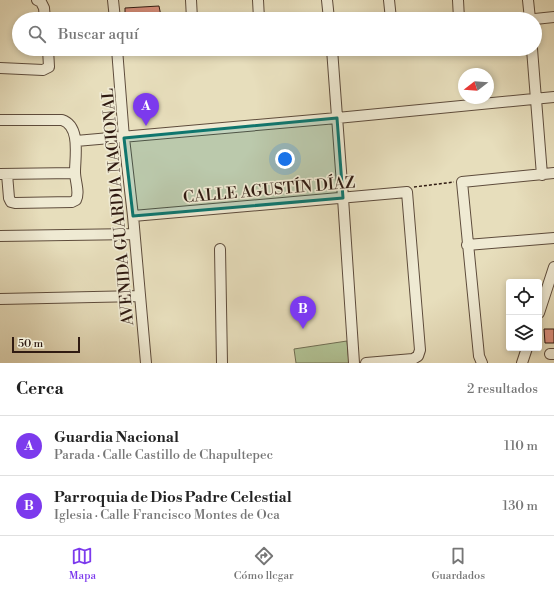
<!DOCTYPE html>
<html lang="es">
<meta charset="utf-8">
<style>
:root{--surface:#fff;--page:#f6f6f6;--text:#222;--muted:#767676;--line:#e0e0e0;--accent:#7c3aed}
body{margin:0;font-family:"Libre Bodoni",serif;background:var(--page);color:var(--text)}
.controls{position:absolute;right:12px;bottom:12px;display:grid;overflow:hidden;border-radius:4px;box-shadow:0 2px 6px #0003}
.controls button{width:36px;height:36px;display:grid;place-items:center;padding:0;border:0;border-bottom:1px solid var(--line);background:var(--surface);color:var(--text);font:20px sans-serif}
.compass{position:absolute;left:458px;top:68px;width:36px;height:36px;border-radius:50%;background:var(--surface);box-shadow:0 2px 6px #0003;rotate:253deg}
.scale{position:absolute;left:12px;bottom:10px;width:68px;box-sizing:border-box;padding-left:4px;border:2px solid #301b12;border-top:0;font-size:11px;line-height:14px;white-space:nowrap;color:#301b12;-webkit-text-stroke:3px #efead3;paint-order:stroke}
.you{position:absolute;left:285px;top:159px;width:14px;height:14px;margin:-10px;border:3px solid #fff;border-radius:50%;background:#1a73e8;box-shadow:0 0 0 6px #1a73e833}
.badge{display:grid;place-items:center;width:26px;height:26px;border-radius:50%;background:var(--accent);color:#fff;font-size:13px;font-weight:700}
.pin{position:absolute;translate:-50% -33px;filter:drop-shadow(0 1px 2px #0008)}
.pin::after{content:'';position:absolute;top:21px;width:14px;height:12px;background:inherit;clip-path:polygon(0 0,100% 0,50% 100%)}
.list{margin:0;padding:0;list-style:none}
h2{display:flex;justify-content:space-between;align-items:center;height:52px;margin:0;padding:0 16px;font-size:17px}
h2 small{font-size:13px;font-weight:400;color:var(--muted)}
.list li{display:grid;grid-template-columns:26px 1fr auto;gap:12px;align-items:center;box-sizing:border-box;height:60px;padding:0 16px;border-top:1px solid var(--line)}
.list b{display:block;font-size:15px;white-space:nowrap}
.list p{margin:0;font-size:13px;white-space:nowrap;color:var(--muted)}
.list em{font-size:13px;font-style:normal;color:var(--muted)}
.icon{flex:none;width:22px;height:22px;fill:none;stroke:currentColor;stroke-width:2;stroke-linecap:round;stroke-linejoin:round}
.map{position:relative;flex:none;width:554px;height:363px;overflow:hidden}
.search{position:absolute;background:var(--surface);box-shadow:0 2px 6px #0003;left:12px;right:12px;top:12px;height:44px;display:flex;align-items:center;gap:10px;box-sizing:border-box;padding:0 14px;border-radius:22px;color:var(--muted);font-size:15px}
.sheet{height:172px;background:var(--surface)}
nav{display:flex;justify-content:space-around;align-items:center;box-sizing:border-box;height:56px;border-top:1px solid var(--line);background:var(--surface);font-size:11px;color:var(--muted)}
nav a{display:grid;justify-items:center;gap:2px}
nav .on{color:var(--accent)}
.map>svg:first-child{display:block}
.green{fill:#b1c294;stroke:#706e53}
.building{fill:#dc917f;stroke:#301b12}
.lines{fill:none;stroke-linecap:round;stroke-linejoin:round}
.minor-casing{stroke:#5e4c3c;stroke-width:12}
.path{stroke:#301b12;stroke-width:1.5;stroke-dasharray:3 2;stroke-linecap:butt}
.minor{stroke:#efead3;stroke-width:10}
.marked{fill:#0f766e;fill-opacity:0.2;stroke:#0f766e;stroke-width:3;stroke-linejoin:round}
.labels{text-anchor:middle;stroke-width:3.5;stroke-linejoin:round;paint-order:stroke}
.street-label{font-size:16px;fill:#301b12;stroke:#efead3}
</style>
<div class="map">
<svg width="554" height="363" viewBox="0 0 554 363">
<rect width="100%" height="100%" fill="#e7debc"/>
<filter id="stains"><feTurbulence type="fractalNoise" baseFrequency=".005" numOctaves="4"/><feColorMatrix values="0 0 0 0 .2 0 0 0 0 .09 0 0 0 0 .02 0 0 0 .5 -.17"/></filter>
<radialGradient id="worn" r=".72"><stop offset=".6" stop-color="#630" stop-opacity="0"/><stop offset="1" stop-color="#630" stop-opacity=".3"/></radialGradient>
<path class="green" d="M347,341L349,363H296L294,349Z"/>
<path class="building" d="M159,6L161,16L125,19V8Z
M544,329H554V343H545Z"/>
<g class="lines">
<defs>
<path id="minor" d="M37,0L41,2L44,8L45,19
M113,0L115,19
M191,0L192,19
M258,0L259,19
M327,0L329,19
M389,0L391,19
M458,0L459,19
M528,0L530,19
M535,19L554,17
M117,49L124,138L133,216L146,363
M202,49H206
M332,49L343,198L354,363
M532,49L542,175
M0,68L43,70L49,67L48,49
M0,120H62C81,126 75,157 75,172C75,181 80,192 76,200L72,202L15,203L11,202L9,198L7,174
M76,141L337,118L554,97
M0,174L75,173
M133,216L407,192L420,350L418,356L413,359L366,363
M0,236L134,234
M467,245L554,238
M220,249L222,363
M0,299L140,296
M539,313L554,267
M550,354H554
M482,363L479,356L462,182L554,173
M522,363L527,348"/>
</defs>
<use href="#minor" class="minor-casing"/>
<path class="path" d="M414,187L454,182"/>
<use href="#minor" class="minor"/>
</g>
<path class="marked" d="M337,118L343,198L133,216L124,138Z"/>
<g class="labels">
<g class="street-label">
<text transform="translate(269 189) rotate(-5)" y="6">CALLE AGUSTÍN DÍAZ</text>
<text transform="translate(117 207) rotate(-95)" y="6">AVENIDA GUARDIA NACIONAL</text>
</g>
</g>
<rect width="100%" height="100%" filter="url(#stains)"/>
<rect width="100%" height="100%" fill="url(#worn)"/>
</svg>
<div class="controls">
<button><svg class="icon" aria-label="locate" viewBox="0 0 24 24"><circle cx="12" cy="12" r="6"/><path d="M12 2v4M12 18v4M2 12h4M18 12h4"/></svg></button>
<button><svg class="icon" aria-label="layers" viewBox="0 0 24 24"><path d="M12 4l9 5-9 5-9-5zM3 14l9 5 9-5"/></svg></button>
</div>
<svg class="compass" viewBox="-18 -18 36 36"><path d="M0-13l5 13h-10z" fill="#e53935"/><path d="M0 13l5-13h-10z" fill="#767676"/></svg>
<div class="scale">50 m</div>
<div class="you"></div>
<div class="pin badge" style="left:146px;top:126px">A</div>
<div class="pin badge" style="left:303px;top:329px">B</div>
<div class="search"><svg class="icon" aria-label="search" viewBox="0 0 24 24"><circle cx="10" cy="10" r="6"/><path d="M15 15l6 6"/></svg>Buscar aquí</div>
</div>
<section class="sheet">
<h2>Cerca<small>2 resultados</small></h2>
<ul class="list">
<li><span class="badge">A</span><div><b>Guardia Nacional</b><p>Parada · Calle Castillo de Chapultepec</p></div><em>110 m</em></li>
<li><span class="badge">B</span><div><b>Parroquia de Dios Padre Celestial</b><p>Iglesia · Calle Francisco Montes de Oca</p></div><em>130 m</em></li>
</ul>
</section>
<nav>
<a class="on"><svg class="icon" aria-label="map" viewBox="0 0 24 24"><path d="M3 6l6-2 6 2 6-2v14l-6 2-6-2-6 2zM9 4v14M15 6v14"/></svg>Mapa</a>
<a><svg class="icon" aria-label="directions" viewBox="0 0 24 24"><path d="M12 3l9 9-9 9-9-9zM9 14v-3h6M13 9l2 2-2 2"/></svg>Cómo llegar</a>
<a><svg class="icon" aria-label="saved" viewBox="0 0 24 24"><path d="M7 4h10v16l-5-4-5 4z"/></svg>Guardados</a>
</nav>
